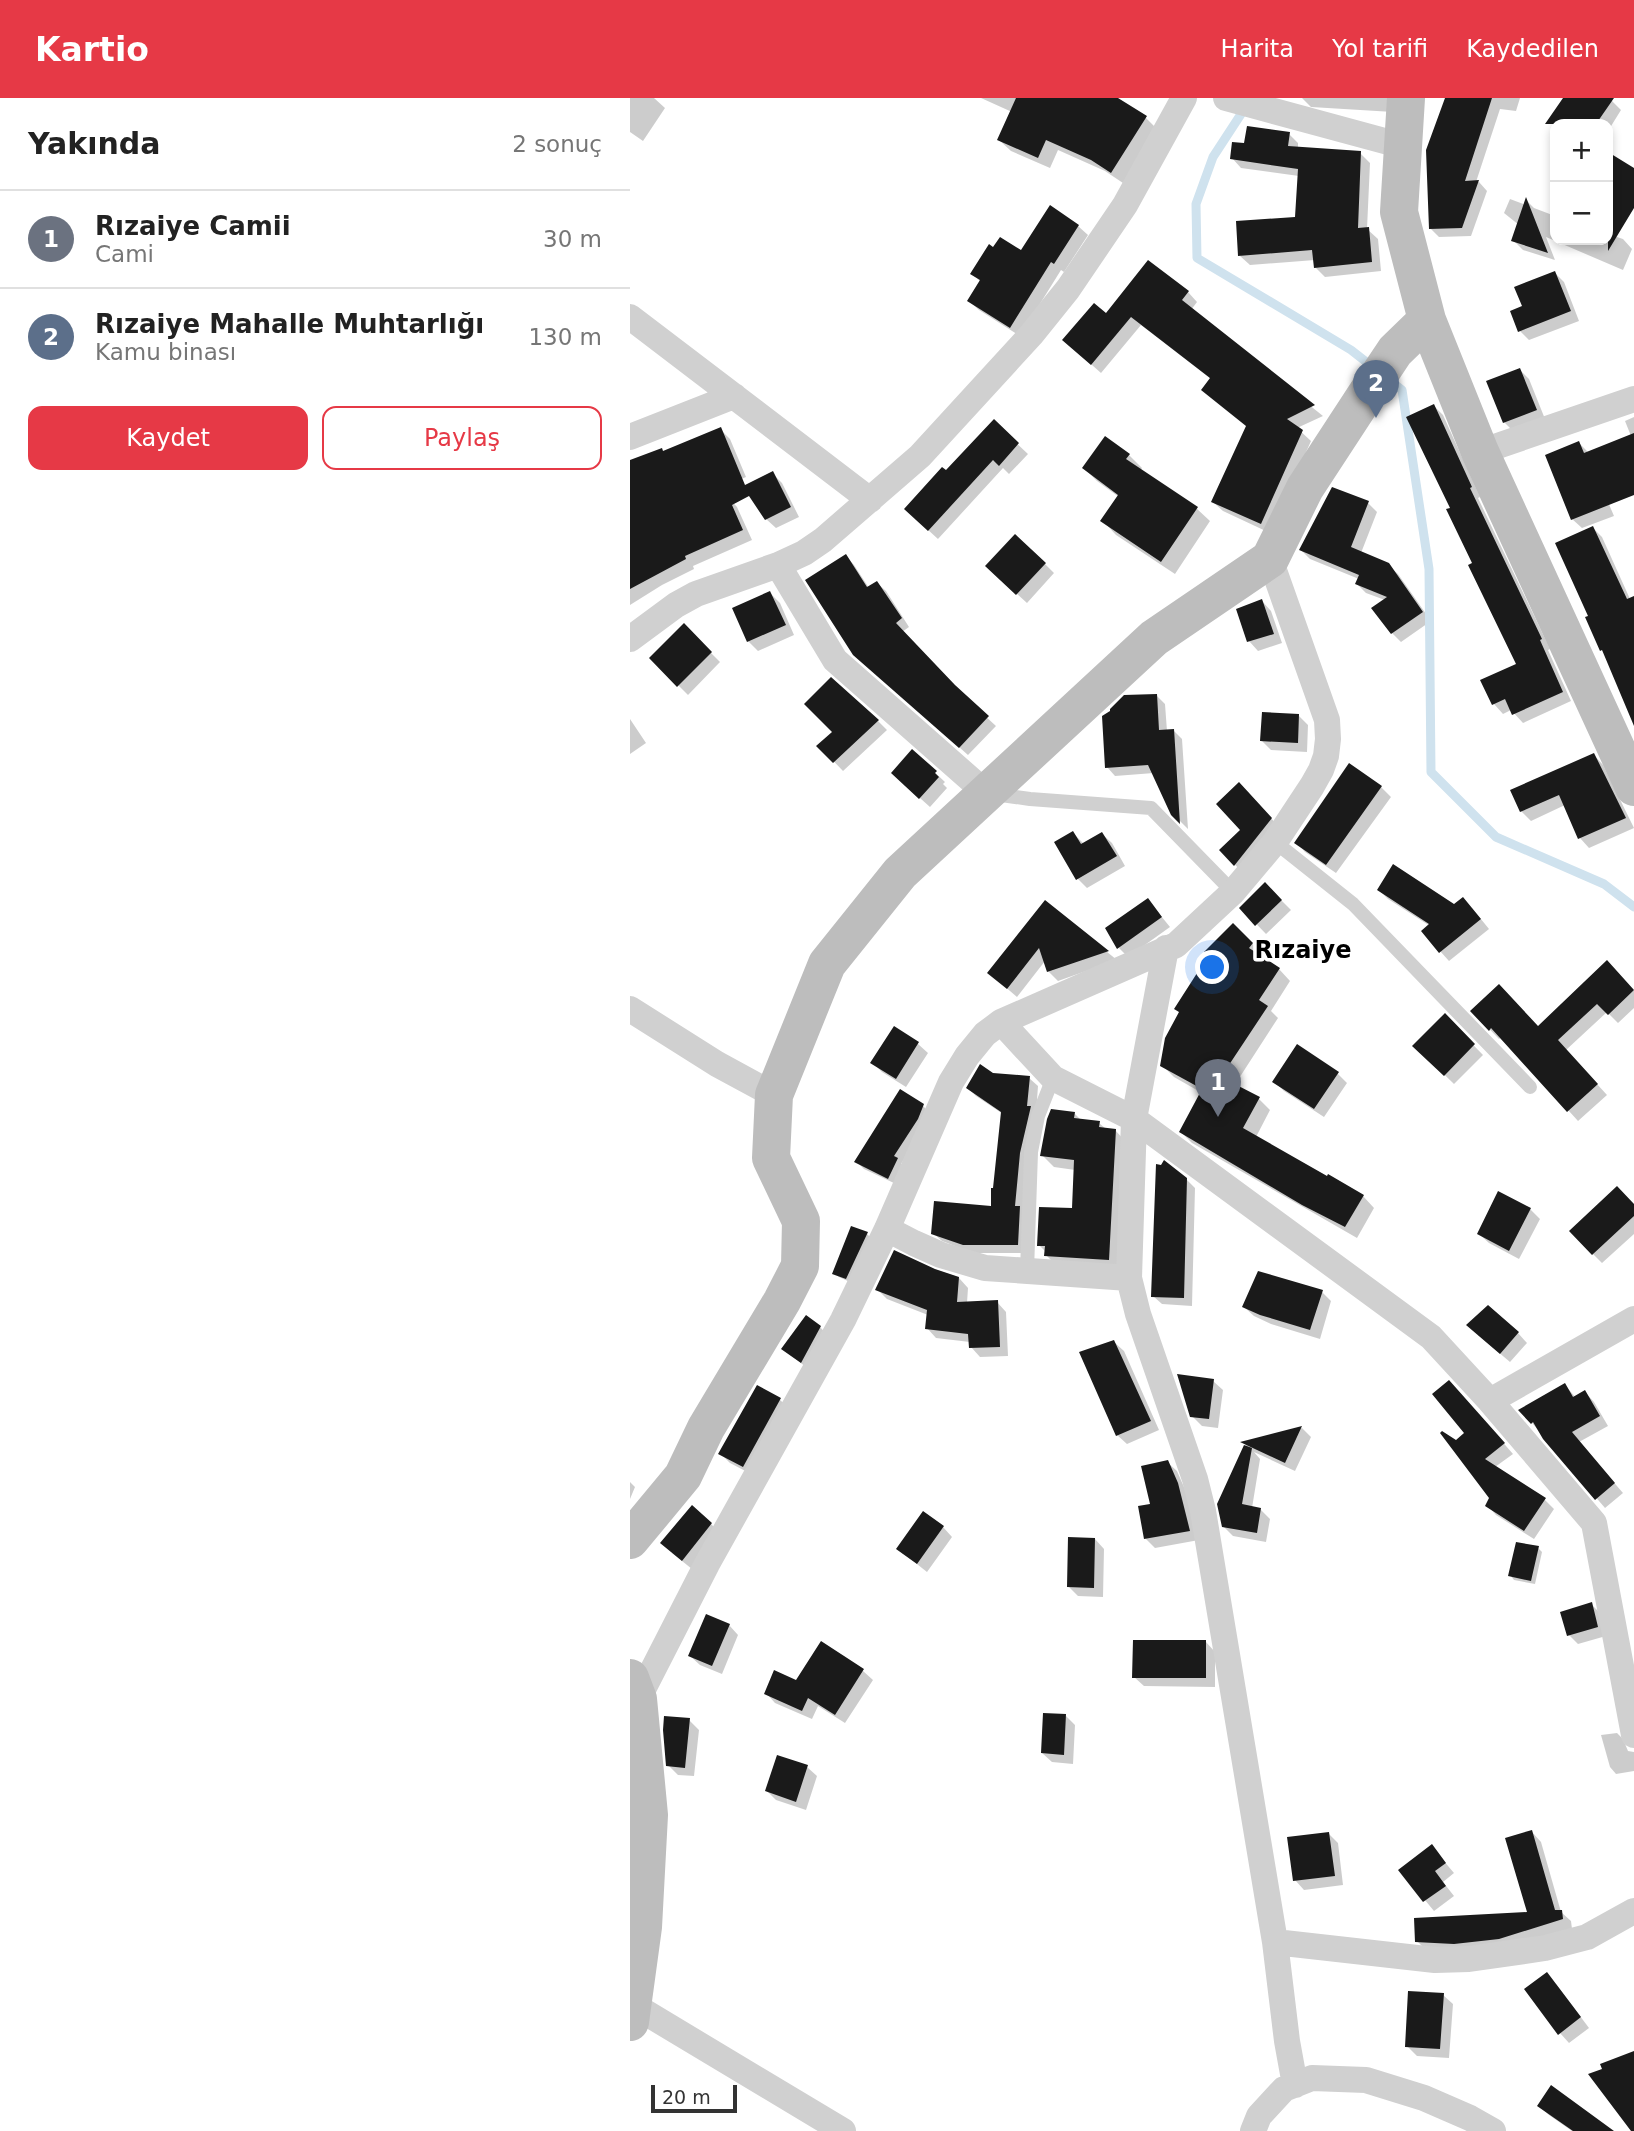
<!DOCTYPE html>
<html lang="tr">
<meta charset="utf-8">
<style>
:root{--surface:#fff;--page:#f6f6f6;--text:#222;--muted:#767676;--line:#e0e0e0;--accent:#e63946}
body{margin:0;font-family:"DejaVu Sans",sans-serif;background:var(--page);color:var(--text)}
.controls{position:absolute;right:21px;top:21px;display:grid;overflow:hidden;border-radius:14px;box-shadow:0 4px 10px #0003}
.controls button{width:63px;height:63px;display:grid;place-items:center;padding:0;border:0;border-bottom:2px solid var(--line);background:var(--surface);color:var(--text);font:35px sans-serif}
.scale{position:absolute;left:21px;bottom:18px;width:86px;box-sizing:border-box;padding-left:7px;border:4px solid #333;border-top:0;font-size:19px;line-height:24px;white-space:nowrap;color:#333;-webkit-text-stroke:5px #fff;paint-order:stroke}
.you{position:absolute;left:583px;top:870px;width:24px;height:24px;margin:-18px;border:5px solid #fff;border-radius:50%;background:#1a73e8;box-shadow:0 0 0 10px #1a73e833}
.badge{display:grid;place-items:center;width:46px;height:46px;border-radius:50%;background:var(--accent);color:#fff;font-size:23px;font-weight:700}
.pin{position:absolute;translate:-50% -58px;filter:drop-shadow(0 2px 4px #0008)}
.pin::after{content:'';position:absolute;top:37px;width:24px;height:21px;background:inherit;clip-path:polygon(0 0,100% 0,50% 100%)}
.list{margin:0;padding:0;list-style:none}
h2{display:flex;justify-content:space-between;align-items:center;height:91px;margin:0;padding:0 28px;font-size:30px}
h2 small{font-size:23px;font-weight:400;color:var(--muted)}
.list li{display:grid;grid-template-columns:46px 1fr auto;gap:21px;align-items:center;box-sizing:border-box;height:98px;padding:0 28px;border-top:2px solid var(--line)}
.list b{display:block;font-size:26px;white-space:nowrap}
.list p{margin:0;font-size:23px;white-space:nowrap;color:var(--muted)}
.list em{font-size:23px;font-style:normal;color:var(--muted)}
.actions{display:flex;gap:14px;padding:21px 28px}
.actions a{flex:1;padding:16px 0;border:2px solid var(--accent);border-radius:14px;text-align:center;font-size:24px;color:var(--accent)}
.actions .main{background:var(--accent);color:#fff}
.map{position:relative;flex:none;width:1004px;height:2033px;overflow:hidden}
header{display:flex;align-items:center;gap:42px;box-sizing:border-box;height:98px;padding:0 35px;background:var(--accent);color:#fff}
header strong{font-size:33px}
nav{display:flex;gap:38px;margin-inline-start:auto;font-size:24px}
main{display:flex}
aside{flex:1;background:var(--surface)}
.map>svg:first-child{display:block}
.shadow{fill:#0003}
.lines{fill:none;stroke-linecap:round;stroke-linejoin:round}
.stream{stroke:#cfe2ee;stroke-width:9}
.building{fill:#1a1a1a}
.lane{stroke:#d0d0d0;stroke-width:14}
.street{stroke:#d0d0d0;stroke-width:26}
.secondary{stroke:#bdbdbd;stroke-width:38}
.labels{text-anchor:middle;stroke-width:7;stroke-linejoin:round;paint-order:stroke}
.district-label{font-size:24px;font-weight:bold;fill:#000;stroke:#fff}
</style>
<header>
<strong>Kartio</strong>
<nav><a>Harita</a><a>Yol tarifi</a><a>Kaydedilen</a></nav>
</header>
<main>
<aside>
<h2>Yakında<small>2 sonuç</small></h2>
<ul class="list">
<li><span class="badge" style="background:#6b7280">1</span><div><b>Rızaiye Camii</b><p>Cami</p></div><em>30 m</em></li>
<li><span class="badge" style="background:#5c6f8a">2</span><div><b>Rızaiye Mahalle Muhtarlığı</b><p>Kamu binası</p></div><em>130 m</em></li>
</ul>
<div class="actions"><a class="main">Kaydet</a><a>Paylaş</a></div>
</aside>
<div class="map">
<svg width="1004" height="2033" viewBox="0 0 1004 2033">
<rect width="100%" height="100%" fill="#fff"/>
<path class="shadow" d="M0,0H24L35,10L13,43L0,34Z
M351,0H485L515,19L527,31L493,85L475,73L428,52L420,70L381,53L369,42L382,14Z
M672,0H767L763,14L681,9Z
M816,0H890L886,13L870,11L846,84H849L857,93L841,138L809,139L800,130Z
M935,0H973L982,3L991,12L978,33V26H928L922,20Z
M659,36L668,45V50L730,55L740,65L737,131L748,141L751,173L695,179L685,169V162L620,167L610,158L666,120L669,78L611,70L602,60L616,47Z
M880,101L896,107L897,103L904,110L925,118V142H978V136L993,141L1002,151L993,172L916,139L925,162L893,152L883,142L889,127L874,115Z
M448,128L458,137L434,174L431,172L390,238L349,212L339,203L351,184L342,176L364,151L392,154Z
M925,175L934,184L949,223L899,242L890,233L895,209Z
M558,194L567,204L561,212L693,318L667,330L681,343L640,435L593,413L583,404L618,329L581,281L511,227L471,275L444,251L477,218Z
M890,272L899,281L915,321L884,334L874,324Z
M804,308L813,317L850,399L848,400L920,551L918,552L941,603L893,625L881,612L873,616L864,606L853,583L888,567L822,410Z
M1004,319V394L978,404L984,418L952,430L942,421L949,345L959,355L1001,338L995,323Z
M364,324L398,356L379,376L373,370L308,441L285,420L316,375Z
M90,331L100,341L116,379L0,428V365L34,355Z
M499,357L512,370L510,373L566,410L580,423L545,476L486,437L473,423L489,399L467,383L454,370Z
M143,376L152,385L169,419L146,430L136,421Z
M98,399L107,409L122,442L63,468L64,471L32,487L0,507V460Z
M738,405L747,414L731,455L758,467L768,476L801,523L771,544L762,535L755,502L736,495L727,486L729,481L680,461L671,452Z
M963,430L972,439L1000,501L1004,504V621L960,518Z
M216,458L224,467L239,490L247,485L256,493L279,529L272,534L327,592L366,628L338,657L234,565Z
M415,466L424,475L397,505L367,478Z
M140,495L150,505L164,537L128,553L118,543Z
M632,503L641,513L652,545L628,553L619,543Z
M54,528L90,564L58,597L21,560Z
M526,597L535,606L537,633H544L552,641L558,731L543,716L524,675L485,678L477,669Z
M668,617L678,627L677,654L641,652L632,643Z
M0,621L16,645L0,656Z
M248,623L257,632L213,673L189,648L204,634Z
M283,654L315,684L313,686L317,690L300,709L272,684Z
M964,657L973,667L1004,730L959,750L950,740L935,707L901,723L891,713Z
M720,668L751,689L761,699L706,775L675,754L666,744Z
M617,693L648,728L612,774L591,752L612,732Z
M443,735L454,746L472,736L482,745L495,768L457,790L448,781Z
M635,786L661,812L636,836L611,810Z
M749,792L842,810L859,831L819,863L810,853L800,828L758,801Z
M518,802L540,829L498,859L489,850Z
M415,804L487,862L428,883L418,873L415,863L387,899L359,875Z
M603,827L634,857L631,860L649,871L660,883L641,913L648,920L604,988L629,1001L640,1012L626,1039L733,1098L744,1110L727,1140L562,1045L551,1034L572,995L544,979L532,967Z
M977,865L1004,893V910L988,925L977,914L936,952L977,997L948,1023L872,939L869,941L842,913L908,930Z
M815,918L853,957L824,986L785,948Z
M264,930L288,946L298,955L276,989L252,974L243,965Z
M707,975L717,985L694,1019L654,993L645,984Z
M362,976L399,980L408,988L396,1155H343L312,1143L303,1135L363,1110L373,1016L346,998L338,990Z
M293,1008L300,1015L294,1029L271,1066L274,1068L266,1086L234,1071L227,1064Z
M444,1015L451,1022L469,1025L476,1031L485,1032L497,1045L491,1173L428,1169L416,1157V1154L409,1147L443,1112L445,1072L424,1069L412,1057Z
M556,1081L565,1090L562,1208L532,1206L523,1198Z
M869,1095L900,1111L910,1121L889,1161L859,1145L849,1136Z
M1004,1108V1136L972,1165L963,1156Z
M237,1136L241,1140L220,1184L209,1179L204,1175Z
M304,1173L329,1180L338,1190L337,1205L367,1204L376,1214L378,1258L350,1259L341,1249L340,1244L306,1240L297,1230L298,1217L257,1201L247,1191Z
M692,1194L701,1203L690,1241L641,1226L624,1218L614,1209Z
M190,1229L199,1239L181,1273L153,1251Z
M888,1235L897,1245L880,1264L848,1237Z
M484,1244L494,1253L529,1332L497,1346L487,1337Z
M583,1283L593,1292L588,1330L572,1328L562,1318Z
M935,1287L946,1300L955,1294L964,1304L978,1328L949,1344L993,1395L975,1410L891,1312Z
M128,1290L150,1302L160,1311L123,1377L100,1365L90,1355Z
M829,1294L883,1356L865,1369L914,1401L924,1411L904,1441L866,1417L857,1407L861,1400L826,1344L836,1336Z
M672,1330L681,1339L665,1373L624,1354L630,1361L622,1410L631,1412L640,1421L636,1444L603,1438L593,1428L589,1406L616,1347L614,1345Z
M537,1364L547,1373L557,1396L569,1442L525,1450L515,1440L522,1408Z
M0,1384L5,1389L0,1401Z
M81,1426L90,1435L62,1471L42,1455Z
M313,1429L322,1439L297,1474L268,1451Z
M465,1441L474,1451L473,1499L448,1498L439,1489Z
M908,1450L912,1454L905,1486L884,1482L880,1477Z
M961,1506L971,1516L976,1538L948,1546L939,1537Z
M99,1527L108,1537L92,1576L70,1567L60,1558Z
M576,1544L585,1554V1589L514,1588L504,1579Z
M191,1545L233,1573L243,1582L215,1625L188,1608L182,1621L145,1605L136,1595L166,1584Z
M436,1618L445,1627L443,1666L422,1664L412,1655Z
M59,1622L69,1632L64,1678L48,1677L38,1667Z
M987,1635L993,1641L998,1653L1004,1654V1673L986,1676L980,1669L971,1637Z
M177,1669L187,1678L176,1712L146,1702L137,1693Z
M902,1734L911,1744L931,1814L941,1823L942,1831L879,1850L797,1853L787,1843L899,1815Z
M699,1736L708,1745L713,1787L674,1792L665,1782Z
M802,1749L824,1775L813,1784L824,1798L804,1813L770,1772Z
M926,1886L959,1930L939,1945L930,1935Z
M813,1897L823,1906L819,1960L787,1958L777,1948Z
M909,2008L980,2033H942L919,2017Z"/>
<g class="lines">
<path class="stream" d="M615,10L583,59L566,106L567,160L721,252L744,270
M758,281L772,292L799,471L801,674L866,739L974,786L1004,809"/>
</g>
<path class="building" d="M386,0H488L517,18L481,75L461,62L416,42L408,60L367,42Z
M815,0H862L835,83L849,82L832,130L799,131L796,52Z
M933,0H984L966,26H915Z
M617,28L660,34L658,48L731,53L728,130L739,129L742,164L684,170L682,152L608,158L606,123L665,119L668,71L600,61L602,44L614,45Z
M978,54L1004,70V110L978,153Z
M896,99L918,155L881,143Z
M420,107L449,127L424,166L421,164L380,230L337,203L350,182L340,176L359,146L363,149L370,139L391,152Z
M518,162L559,193L552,202L685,307L657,321L673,332L631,426L581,404L616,328L571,292L580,280L501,219L461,267L432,242L464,205L476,215Z
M925,173L941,213L888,234L880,213L892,208L884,189Z
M890,270L907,312L873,325L856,283Z
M804,306L842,389L840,390L912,541L910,542L933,594L882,617L875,601L862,607L850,582L886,566L838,467L842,465L816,411L820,410L776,319Z
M364,321L389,345L369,368L363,362L298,433L274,411L312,369L316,372Z
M91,329L115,387L143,373L161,409L135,422L119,398L102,407L113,432L55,458L56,461L0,491V362L32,350L33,353Z
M1004,335V397L941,422L915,357L949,343L954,355Z
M475,338L500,356L496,361L568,409L531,464L470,423L488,397L452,370Z
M702,389L739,403L721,449L759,465L793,514L761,536L741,510L757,499L725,486L729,477L669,452Z
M963,428L997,501L1004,498V628L972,552L970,553L955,519L958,518L925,445Z
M385,436L416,465L386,497L355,468Z
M216,456L237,489L247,483L272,520L266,525L325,587L359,618L329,650L223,557L175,482Z
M140,493L156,527L117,544L102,510Z
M632,501L644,536L617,544L606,511Z
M54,525L82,554L47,589L19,560Z
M201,579L249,622L203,665L186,648L202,634L174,606Z
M527,596L529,632L544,631L550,726L541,717L518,667L475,670L472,618L480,613V611L494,597Z
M632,614L669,616L668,645L630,643Z
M282,651L307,673L305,675L309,679L289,701L261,675Z
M964,655L996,720L948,741L929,697L890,714L880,692Z
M719,665L752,688L696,767L664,745Z
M609,684L642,720L604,768L589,752L610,732L586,706Z
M443,733L451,746L472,734L487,758L446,782L424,744Z
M763,766L824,806L833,799L851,821L809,855L791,833L799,826L747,792Z
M635,784L652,802L625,828L609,810Z
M518,800L532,819L487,851L475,830Z
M415,802L479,853L417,874L409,850L377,891L357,875Z
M603,825L623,845L619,850L650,870L629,902L638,908L591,979L630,999L613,1030L697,1078L698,1076L734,1097L715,1129L672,1107L549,1034L572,991L530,968L535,940L549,914L544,911L578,858L574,854Z
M977,862L1004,892L978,917L967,906L928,942L968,986L937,1014L861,930L859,933L840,913L869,886L908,928Z
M815,915L845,946L814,978L782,948Z
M264,928L289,944L266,981L240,965Z
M667,946L709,974L684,1011L642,984Z
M350,966L363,975L400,978L397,1008H401L390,1055L385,1108H390L388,1147H333L301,1136L304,1103L361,1108V1090H363L371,1014L336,990Z
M270,991L294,1006L288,1021L264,1058L268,1060L258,1081L224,1064Z
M421,1011L445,1014L444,1020L470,1023L469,1029L486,1031L479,1162L414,1158L415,1148H407L409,1109L442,1110L444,1062L410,1058L417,1021Z
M534,1062L557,1080L554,1200L521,1199L526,1066L531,1067Z
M987,1088L1004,1106V1118L962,1157L939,1133Z
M868,1093L901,1110L879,1153L847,1136Z
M221,1128L238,1134L216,1181L202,1176Z
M264,1152L305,1171L329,1179L327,1204L368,1202L370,1249L339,1250L338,1236L295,1231L297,1212L245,1192Z
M628,1173L693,1192L680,1232L630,1217L612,1209Z
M858,1207L889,1234L870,1256L836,1227Z
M176,1217L191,1228L171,1265L151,1251Z
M484,1242L521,1323L486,1338L449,1254Z
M547,1276L584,1281L579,1321L560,1319Z
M819,1282L875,1345L855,1361L916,1400L894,1433L855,1408L859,1400L810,1335L812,1333L826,1342L834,1335L802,1296Z
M935,1285L943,1299L955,1292L970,1318L942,1334L985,1385L965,1402L913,1341L903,1324L901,1326L888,1312Z
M127,1287L151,1300L113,1369L88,1356Z
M672,1328L655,1365L610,1344Z
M614,1347L622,1350L612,1406L631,1410L627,1435L592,1429L587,1406Z
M538,1362L548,1385L560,1433L514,1441L508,1408L520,1406L511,1368Z
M62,1407L82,1425L52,1463L30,1445Z
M293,1413L314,1428L287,1466L266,1451Z
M438,1439L465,1440L464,1490L437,1489Z
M886,1444L909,1448L901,1483L878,1478Z
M962,1504L968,1529L937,1538L930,1514Z
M76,1516L100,1526L82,1568L58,1558Z
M503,1542H576V1580H502Z
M191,1543L234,1571L205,1617L178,1600L172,1613L134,1596L144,1572L166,1582Z
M413,1615L436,1616L434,1657L411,1655Z
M34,1618L60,1620L55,1670L36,1668L33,1632Z
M147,1657L178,1667L166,1704L135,1693Z
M902,1732L925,1812H932L933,1821L869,1841L824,1846L785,1844L784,1820L897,1814L875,1740Z
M699,1734L705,1778L663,1783L657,1739Z
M802,1746L816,1765L805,1773L816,1788L793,1804L768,1772Z
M917,1874L951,1919L928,1937L894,1891Z
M778,1893L814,1895L810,1951L775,1949Z
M1004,1953V2033H1001L958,1976L972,1971L970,1966Z
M921,1987L984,2033H943L907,2008Z"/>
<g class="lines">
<path class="lane" d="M364,696L400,701L521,710L603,794
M645,744L723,806L900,989
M397,1173L401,1054L408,1018L423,980"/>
<path class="street" d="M596,0L773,48L779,34
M0,219L240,402
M0,339L104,298
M850,354L1004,301
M148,467L205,562L356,695
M0,541L46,507L66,496L148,467L174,455L193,442L290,358L401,237L438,191L495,107L554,0
M536,850L504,1021L499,1180L508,1216L565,1381L573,1413L645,1844L657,1943L665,1987
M0,911L87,966L144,997
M371,924L423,980L504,1021L801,1239L860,1303L964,1425L1004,1637
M257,1131L284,1145L311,1157L355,1170L499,1180
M860,1303L1004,1221
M8,1601L77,1466L213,1222L257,1131L321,984L337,958L355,936L371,924L546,847L603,794L645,744L682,688L691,672L696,658L698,641L697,622L640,461
M645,1844L805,1862L839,1861L915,1850L957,1839L1004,1813
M3,1907L213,2033
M623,2033L629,2018L654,1991L682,1980L736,1982L794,2000L840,2020L863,2033"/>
<path class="secondary" d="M776,0L769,114L797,222L850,354L1004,689
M0,1442L53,1378L76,1330L152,1203L170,1168L171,1123L141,1060L144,997L197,866L270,775L524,540L640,461L675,390L741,289L765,253L797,222
M0,1580L8,1601L19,1717L13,1829L0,1924"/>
</g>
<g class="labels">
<g class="district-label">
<text x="673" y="860">Rızaiye</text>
</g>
</g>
</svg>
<div class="controls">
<button>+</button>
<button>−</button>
</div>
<div class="scale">20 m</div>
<div class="you"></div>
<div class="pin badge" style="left:588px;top:1019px;background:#6b7280">1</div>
<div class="pin badge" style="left:746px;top:320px;background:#5c6f8a">2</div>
</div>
</main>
